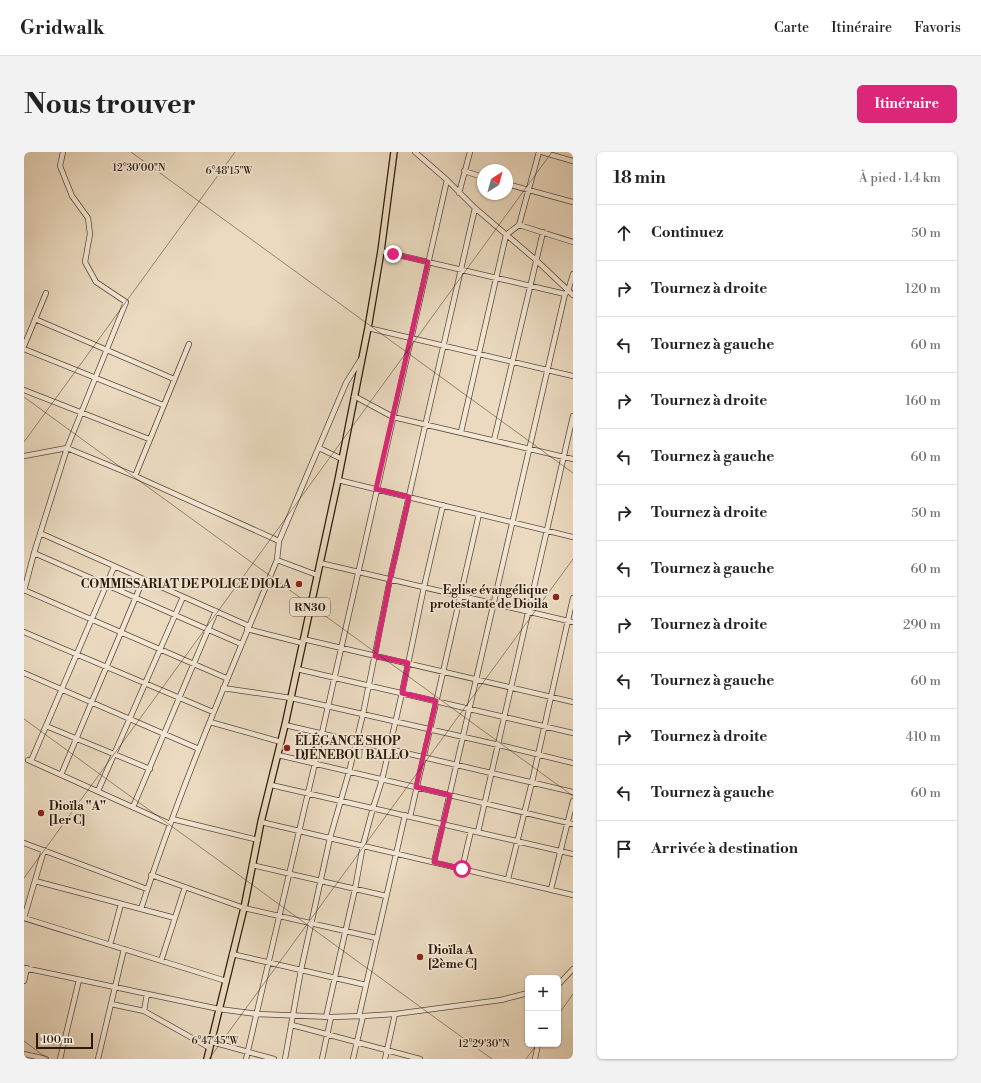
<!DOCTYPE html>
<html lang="fr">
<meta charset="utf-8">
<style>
:root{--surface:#fff;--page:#f2f2f2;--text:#222;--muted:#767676;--line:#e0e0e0;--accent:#db2777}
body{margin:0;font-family:"Libre Bodoni",serif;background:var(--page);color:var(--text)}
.controls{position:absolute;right:12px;bottom:12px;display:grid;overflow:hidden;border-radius:6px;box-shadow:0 1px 3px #0004}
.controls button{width:36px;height:36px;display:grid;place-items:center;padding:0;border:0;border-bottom:1px solid var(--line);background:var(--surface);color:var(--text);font:20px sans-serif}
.compass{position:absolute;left:453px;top:12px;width:36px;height:36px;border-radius:50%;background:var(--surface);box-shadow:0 1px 3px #0004;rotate:36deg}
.scale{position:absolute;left:12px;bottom:10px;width:57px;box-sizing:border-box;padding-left:4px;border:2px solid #2c1a09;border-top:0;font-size:11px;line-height:14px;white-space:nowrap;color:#2c1a09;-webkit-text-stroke:3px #f2e7d6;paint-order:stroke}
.stop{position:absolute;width:12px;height:12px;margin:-9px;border:3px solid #db2777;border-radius:50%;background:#fff}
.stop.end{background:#db2777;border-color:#fff;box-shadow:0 1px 4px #0008}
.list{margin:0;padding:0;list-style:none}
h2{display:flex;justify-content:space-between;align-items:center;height:52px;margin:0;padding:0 16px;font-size:17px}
h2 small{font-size:13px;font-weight:400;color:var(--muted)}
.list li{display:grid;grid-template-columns:26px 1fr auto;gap:12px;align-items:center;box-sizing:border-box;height:56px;padding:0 16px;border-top:1px solid var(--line)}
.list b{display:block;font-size:15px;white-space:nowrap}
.list em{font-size:13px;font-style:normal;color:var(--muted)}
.icon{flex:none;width:22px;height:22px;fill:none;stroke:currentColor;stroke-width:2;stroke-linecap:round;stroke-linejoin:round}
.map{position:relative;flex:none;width:549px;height:907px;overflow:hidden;border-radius:6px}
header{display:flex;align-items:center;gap:24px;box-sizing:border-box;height:56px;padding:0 20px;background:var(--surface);border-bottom:1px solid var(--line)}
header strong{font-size:19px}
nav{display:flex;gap:22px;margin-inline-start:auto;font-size:14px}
.intro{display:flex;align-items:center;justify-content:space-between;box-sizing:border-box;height:96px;padding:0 24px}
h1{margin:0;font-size:28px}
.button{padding:10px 18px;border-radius:6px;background:var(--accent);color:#fff;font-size:14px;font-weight:700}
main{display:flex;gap:24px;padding:0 24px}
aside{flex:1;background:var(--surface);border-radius:6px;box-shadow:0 1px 3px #0004}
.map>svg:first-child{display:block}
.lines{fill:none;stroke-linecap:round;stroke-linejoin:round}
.minor-casing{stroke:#5c4a37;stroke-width:6}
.major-casing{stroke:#2c1a09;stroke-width:8}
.minor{stroke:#f2e7d6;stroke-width:4.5}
.major{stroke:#ebdac0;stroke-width:5.5}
.route{stroke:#db2777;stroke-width:5}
.ticks{fill:none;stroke:#2c1a09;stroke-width:1;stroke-opacity:0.45}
.poi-dot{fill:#8f2418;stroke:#f2e7d6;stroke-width:1.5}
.labels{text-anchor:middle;stroke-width:3.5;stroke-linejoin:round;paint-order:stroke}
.shield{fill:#f2e7d6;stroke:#675846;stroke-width:1}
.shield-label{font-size:11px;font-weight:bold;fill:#2c1a09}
.poi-label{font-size:12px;font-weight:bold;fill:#2c1a09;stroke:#f2e7d6;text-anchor:start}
.ticks-label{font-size:10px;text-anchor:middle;fill:#2c1a09;stroke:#f2e7d6;stroke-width:3.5;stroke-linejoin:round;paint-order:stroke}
</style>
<header>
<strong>Gridwalk</strong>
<nav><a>Carte</a><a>Itinéraire</a><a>Favoris</a></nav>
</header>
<div class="intro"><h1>Nous trouver</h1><a class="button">Itinéraire</a></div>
<main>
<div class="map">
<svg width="549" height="907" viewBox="0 0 549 907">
<rect width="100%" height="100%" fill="#ebdac0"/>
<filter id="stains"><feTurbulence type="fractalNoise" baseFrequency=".005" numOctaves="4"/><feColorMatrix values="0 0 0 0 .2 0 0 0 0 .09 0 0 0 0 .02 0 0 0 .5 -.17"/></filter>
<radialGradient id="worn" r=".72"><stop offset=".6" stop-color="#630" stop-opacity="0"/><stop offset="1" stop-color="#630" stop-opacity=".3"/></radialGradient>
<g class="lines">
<defs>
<path id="minor" d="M391,0L423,28L451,56L512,108L549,143
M518,0L549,9
M440,19L459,25
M483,32L549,50
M435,41L446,0
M495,73L549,90
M357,99L541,142
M11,167L150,227
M344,176L549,224
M0,194L22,141
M0,197L139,253
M0,238L125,287
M330,244L369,265L549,307
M437,280L482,83L495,73L515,0
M470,288L519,80
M295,296L318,307
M0,304L43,296L111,324L255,389L322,231L337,207
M111,324L165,192
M314,328L549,385
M16,381L225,474
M10,401L217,492
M253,408L293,423
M296,411L549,470
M0,438L202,526
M0,439L10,401L43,296L102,150L72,130L61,110L66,82L64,66L48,44L36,14L39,0
M223,477L278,491
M0,480L189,560
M279,487L549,550
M273,517L549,581
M0,521L175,597
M199,536L267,546L303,554L475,593L549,611
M186,570L257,590
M261,573L549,640
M22,574L126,617
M254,603L549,672
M4,608L146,672
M7,609L90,415
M37,623L119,428
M247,633L549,702
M74,639L159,445
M109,655L192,459
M386,665L455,362
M148,667L234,688
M237,670L549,743
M454,680L549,264
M0,691L123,737
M410,710L541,142L544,139L549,122
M228,713L362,744
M438,717L447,679
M127,723L220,756L352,786
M484,727L508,630L549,446
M11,729L151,766
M527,737L549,649
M117,757C155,638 205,523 253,408L255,389
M0,766L202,829
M0,766L20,698
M86,793L97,752
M208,802L342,833
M137,809L161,735
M0,816L195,857L233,862L307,865L339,864L371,862L477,848L504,841
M0,829L3,816
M534,833L549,817
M87,852L120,859L186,896
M120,859L123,842
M335,864L381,663
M302,865L331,737L339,693L349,656L358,628L378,541L400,435L419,353
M268,873L396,907
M188,890L250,907
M0,902L22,907
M36,907L55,828
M74,907L100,797
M222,907L298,581L423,28
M261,907L277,818L306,686L325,620L339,562L366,427L451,56
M298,907L307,865
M329,907L339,864
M361,907L371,862
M511,907L514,892"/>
<path id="major" d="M183,907L220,756L237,670L261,573L314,328L344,176L357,99L370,0"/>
</defs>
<use href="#minor" class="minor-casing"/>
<use href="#major" class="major-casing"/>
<use href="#minor" class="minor"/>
<use href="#major" class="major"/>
</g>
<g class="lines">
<path class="route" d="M369,102L404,110L352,337L385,345L366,427L351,504L384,511L378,541L412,549L392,635L426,643L410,710L438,717"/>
</g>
<path class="ticks" d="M107,0L549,321M0,245L549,644M0,290L211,0M0,567L468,907M0,726L528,0M534,863L549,842M0,889L24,907M185,907L549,407M502,907L513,892"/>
<g class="poi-dot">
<circle cx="275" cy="432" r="4"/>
<circle cx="532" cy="445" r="4"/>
<circle cx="263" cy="596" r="4"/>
<circle cx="17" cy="661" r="4"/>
<circle cx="396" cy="805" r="4"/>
</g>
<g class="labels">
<rect class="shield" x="266" y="446" width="40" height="18" rx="3"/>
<g class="shield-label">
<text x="286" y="459">RN30</text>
</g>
<g class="poi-label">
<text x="267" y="436" text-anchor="end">COMMISSARIAT DE POLICE DIOLA</text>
<text x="524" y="442" text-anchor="end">Eglise évangélique<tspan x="524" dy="14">protestante de Dioila</tspan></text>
<text x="271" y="593">ÉLÉGANCE SHOP<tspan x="271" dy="14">DJÉNEBOU BALLO</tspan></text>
<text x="25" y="658">Dioïla ''A''<tspan x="25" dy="14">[1er C]</tspan></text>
<text x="404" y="802">Dioïla A<tspan x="404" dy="14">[2ème C]</tspan></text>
</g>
</g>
<g class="ticks-label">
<text x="115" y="19">12°30'00"N</text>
<text x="205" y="22">6°48'15"W</text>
<text x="191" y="892">6°47'45"W</text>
<text x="460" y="895">12°29'30"N</text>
</g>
<rect width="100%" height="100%" filter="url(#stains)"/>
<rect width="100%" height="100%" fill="url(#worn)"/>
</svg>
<div class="controls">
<button>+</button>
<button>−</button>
</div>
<svg class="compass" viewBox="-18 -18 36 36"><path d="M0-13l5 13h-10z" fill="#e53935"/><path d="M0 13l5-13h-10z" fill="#767676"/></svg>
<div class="scale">100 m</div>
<div class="stop" style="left:438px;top:717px"></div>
<div class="stop end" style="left:369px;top:102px"></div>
</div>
<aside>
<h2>18 min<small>À pied · 1.4 km</small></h2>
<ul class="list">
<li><svg class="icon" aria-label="ahead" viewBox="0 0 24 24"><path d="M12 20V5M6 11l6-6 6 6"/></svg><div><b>Continuez</b></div><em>50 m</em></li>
<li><svg class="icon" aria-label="right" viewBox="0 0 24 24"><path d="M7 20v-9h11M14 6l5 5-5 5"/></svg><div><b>Tournez à droite</b></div><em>120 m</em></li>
<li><svg class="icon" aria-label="left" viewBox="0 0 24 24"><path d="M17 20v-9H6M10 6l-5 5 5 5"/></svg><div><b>Tournez à gauche</b></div><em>60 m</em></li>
<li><svg class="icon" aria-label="right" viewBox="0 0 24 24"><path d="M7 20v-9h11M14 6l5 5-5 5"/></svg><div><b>Tournez à droite</b></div><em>160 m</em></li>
<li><svg class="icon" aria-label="left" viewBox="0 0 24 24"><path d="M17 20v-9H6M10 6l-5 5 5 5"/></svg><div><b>Tournez à gauche</b></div><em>60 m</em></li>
<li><svg class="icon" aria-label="right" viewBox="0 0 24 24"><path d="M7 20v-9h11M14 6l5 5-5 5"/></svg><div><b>Tournez à droite</b></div><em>50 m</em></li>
<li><svg class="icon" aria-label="left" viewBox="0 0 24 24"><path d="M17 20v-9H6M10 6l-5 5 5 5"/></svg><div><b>Tournez à gauche</b></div><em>60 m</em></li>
<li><svg class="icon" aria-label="right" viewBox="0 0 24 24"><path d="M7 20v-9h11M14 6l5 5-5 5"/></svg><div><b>Tournez à droite</b></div><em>290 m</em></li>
<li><svg class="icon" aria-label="left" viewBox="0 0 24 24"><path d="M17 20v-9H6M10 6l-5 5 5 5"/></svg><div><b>Tournez à gauche</b></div><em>60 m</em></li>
<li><svg class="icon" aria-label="right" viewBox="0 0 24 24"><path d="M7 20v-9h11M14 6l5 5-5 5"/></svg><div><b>Tournez à droite</b></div><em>410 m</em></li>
<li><svg class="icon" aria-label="left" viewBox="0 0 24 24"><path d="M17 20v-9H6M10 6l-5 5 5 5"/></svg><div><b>Tournez à gauche</b></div><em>60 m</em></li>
<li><svg class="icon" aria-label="arrive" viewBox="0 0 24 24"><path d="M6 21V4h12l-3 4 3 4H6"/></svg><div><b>Arrivée à destination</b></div></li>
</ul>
</aside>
</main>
